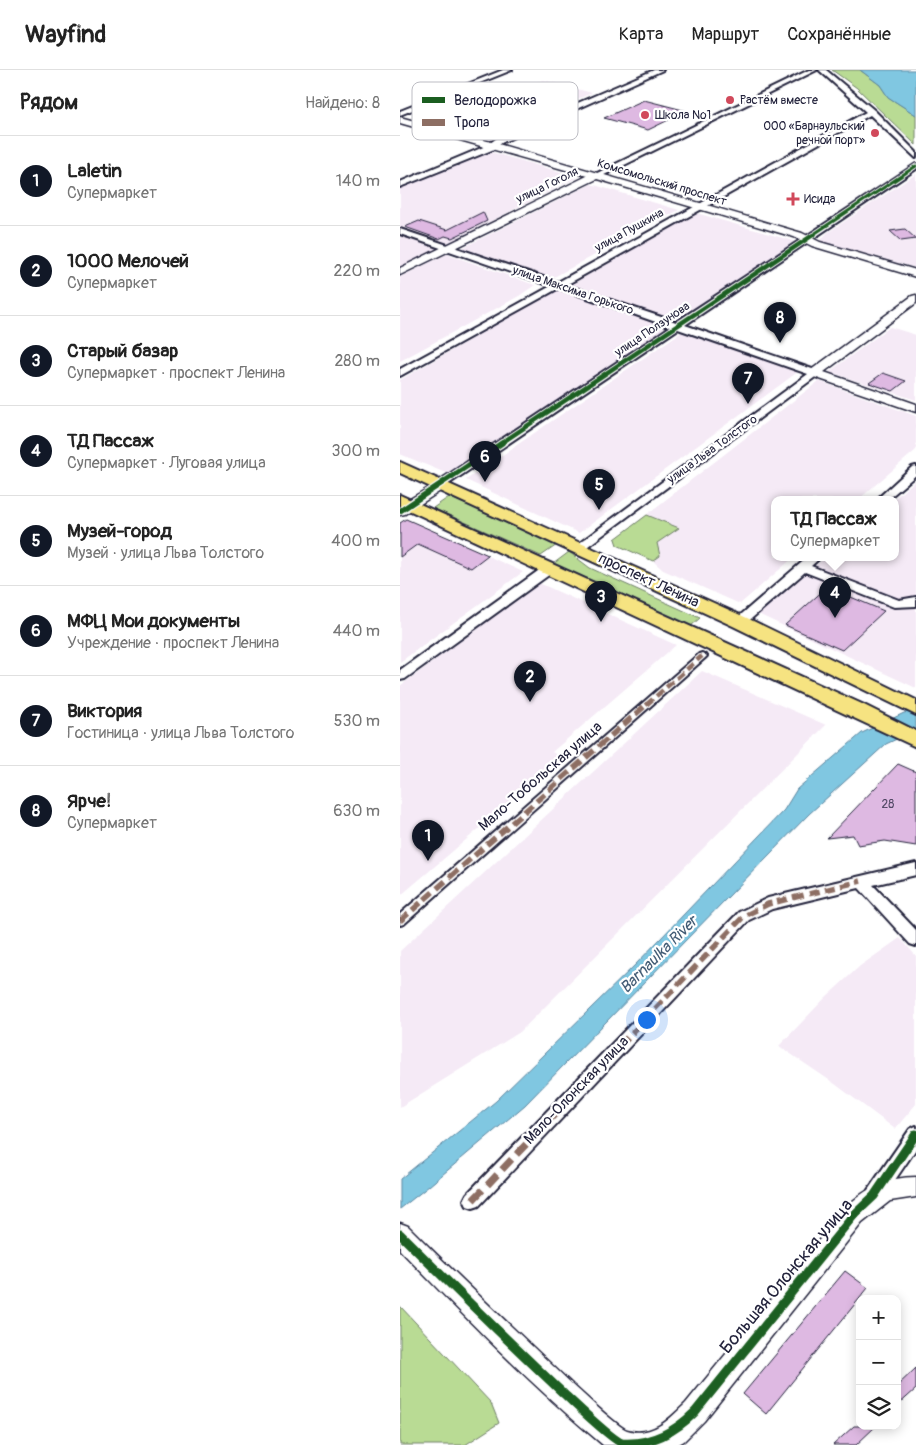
<!DOCTYPE html>
<html lang="ru">
<meta charset="utf-8">
<style>
:root{--surface:#fff;--page:#f2f2f2;--text:#222;--muted:#767676;--line:#e0e0e0;--accent:#111827}
body{margin:0;font-family:Pangolin,sans-serif;background:var(--page);color:var(--text)}
.controls{position:absolute;right:15px;bottom:15px;display:grid;overflow:hidden;border-radius:10px;box-shadow:0 2px 12px #0003}
.controls button{width:45px;height:45px;display:grid;place-items:center;padding:0;border:0;border-bottom:1px solid var(--line);background:var(--surface);color:var(--text);font:25px sans-serif}
.you{position:absolute;left:246px;top:949px;width:18px;height:18px;margin:-12px;border:4px solid #fff;border-radius:50%;background:#1a73e8;box-shadow:0 0 0 8px #1a73e833}
.badge{display:grid;place-items:center;width:32px;height:32px;border-radius:50%;background:var(--accent);color:#fff;font-size:16px;font-weight:700}
.pin{position:absolute;translate:-50% -41px;filter:drop-shadow(0 1px 2px #0008)}
.pin::after{content:'';position:absolute;top:26px;width:18px;height:15px;background:inherit;clip-path:polygon(0 0,100% 0,50% 100%)}
.popup{position:absolute;left:371px;top:426px;width:128px;height:65px;box-sizing:border-box;display:grid;place-content:center;border-radius:10px;background:var(--surface);filter:drop-shadow(0 1px 4px #0005);font-size:16px;white-space:nowrap;color:var(--muted)}
.popup b{font-size:19px;color:var(--text)}
.popup::after{content:'';position:absolute;left:50%;top:100%;margin-left:-10px;border:10px solid transparent;border-top-color:var(--surface)}
.list{margin:0;padding:0;list-style:none}
h2{display:flex;justify-content:space-between;align-items:center;height:65px;margin:0;padding:0 20px;font-size:21px}
h2 small{font-size:16px;font-weight:400;color:var(--muted)}
.list li{display:grid;grid-template-columns:32px 1fr auto;gap:15px;align-items:center;box-sizing:border-box;height:90px;padding:0 20px;border-top:1px solid var(--line)}
.list b{display:block;font-size:19px;white-space:nowrap}
.list p{margin:0;font-size:16px;white-space:nowrap;color:var(--muted)}
.list em{font-size:16px;font-style:normal;color:var(--muted)}
.icon{flex:none;width:28px;height:28px;fill:none;stroke:currentColor;stroke-width:2;stroke-linecap:round;stroke-linejoin:round}
.map{position:relative;flex:none;width:516px;height:1375px;overflow:hidden}
header{display:flex;align-items:center;gap:30px;box-sizing:border-box;height:70px;padding:0 25px;background:var(--surface);border-bottom:1px solid var(--line)}
header strong{font-size:24px}
nav{display:flex;gap:28px;margin-inline-start:auto;font-size:18px}
main{display:flex}
aside{flex:1;background:var(--surface)}
.map>svg:first-child{display:block}
.built{fill:#f5eaf6}
.green{fill:#b9db94;stroke:#6e7e68}
.water{fill:#80c7e1;stroke:#5a859f}
.building{fill:#deb9e2;stroke:#22223b}
.lines{fill:none;stroke-linecap:round;stroke-linejoin:round}
.pedestrian-casing{stroke:#22223b;stroke-width:4}
.minor-casing{stroke:#22223b;stroke-width:4}
.tertiary-casing{stroke:#22223b;stroke-width:3}
.primary-casing{stroke:#22223b;stroke-width:4}
.pedestrian{fill:#fff;fill-rule:evenodd}
.minor{fill:#fff;fill-rule:evenodd}
.tertiary{fill:#fff;fill-rule:evenodd}
.primary{fill:#f6e381;fill-rule:evenodd}
.quiet-far2{stroke:#8d6e63;stroke-width:4.5;stroke-dasharray:9 4.5;stroke-linecap:butt}
.quiet-far1{stroke:#8d6e63;stroke-width:5.5;stroke-dasharray:11 5.5;stroke-linecap:butt}
.quiet{stroke:#8d6e63;stroke-width:7;stroke-dasharray:14 7;stroke-linecap:butt}
.cycleway-far3-casing{stroke:#fff;stroke-width:5}
.cycleway-far2-casing{stroke:#fff;stroke-width:6}
.cycleway-far1-casing{stroke:#fff;stroke-width:8}
.cycleway-casing{stroke:#fff;stroke-width:12}
.cycleway-far3{stroke:#1b5e20;stroke-width:3}
.cycleway-far2{stroke:#1b5e20;stroke-width:4.5}
.cycleway-far1{stroke:#1b5e20;stroke-width:5.5}
.cycleway{stroke:#1b5e20;stroke-width:9}
.poi-dot{fill:#d1495b;stroke:#fff;stroke-width:2}
.labels{text-anchor:middle;stroke-width:4.5;stroke-linejoin:round;paint-order:stroke}
.far-poi-label{font-size:12px;fill:#22223b;stroke:#fff;text-anchor:start}
.far-street-label{font-size:12px;fill:#22223b;stroke:#fff}
.number-label{font-size:12px;fill:#514865}
.street-label{font-size:15px;fill:#22223b;stroke:#fff}
.water-label{font-size:16px;font-style:italic;fill:#435c75;stroke:#fff}
.near-street-label{font-size:18px;fill:#22223b;stroke:#fff}
.key{fill:#fff;stroke:#bdbdc4;stroke-width:1}
.key-label{font-size:14px;fill:#22223b}
</style>
<header>
<strong>Wayfind</strong>
<nav><a>Карта</a><a>Маршрут</a><a>Сохранённые</a></nav>
</header>
<main>
<aside>
<h2>Рядом<small>Найдено: 8</small></h2>
<ul class="list">
<li><span class="badge">1</span><div><b>Laletin</b><p>Супермаркет</p></div><em>140 m</em></li>
<li><span class="badge">2</span><div><b>1000 Мелочей</b><p>Супермаркет</p></div><em>220 m</em></li>
<li><span class="badge">3</span><div><b>Старый базар</b><p>Супермаркет · проспект Ленина</p></div><em>280 m</em></li>
<li><span class="badge">4</span><div><b>ТД Пассаж</b><p>Супермаркет · Луговая улица</p></div><em>300 m</em></li>
<li><span class="badge">5</span><div><b>Музей-город</b><p>Музей · улица Льва Толстого</p></div><em>400 m</em></li>
<li><span class="badge">6</span><div><b>МФЦ Мои документы</b><p>Учреждение · проспект Ленина</p></div><em>440 m</em></li>
<li><span class="badge">7</span><div><b>Виктория</b><p>Гостиница · улица Льва Толстого</p></div><em>530 m</em></li>
<li><span class="badge">8</span><div><b>Ярче!</b><p>Супермаркет</p></div><em>630 m</em></li>
</ul>
</aside>
<div class="map">
<svg width="516" height="1375" viewBox="0 0 516 1375">
<rect width="100%" height="100%" fill="#fff"/>
<filter id="ink" filterUnits="userSpaceOnUse"><feTurbulence type="fractalNoise" baseFrequency=".02" numOctaves="2"/><feDisplacementMap in="SourceGraphic" scale="10" xChannelSelector="R" yChannelSelector="G"/><feConvolveMatrix kernelMatrix="1 2 1 2 8 2 1 2 1" color-interpolation-filters="sRGB"/></filter>
<g filter="url(#ink)">
<path class="built" d="M143,10L192,23L159,37L109,23Z
M77,44L101,51L108,48L130,54L100,68L91,70L43,59Z
M87,81L178,107L48,173L0,158V117Z
M516,104V198L420,171L427,163Z
M191,114L279,140L152,208L62,178Z
M296,143L397,172L278,251L169,216Z
M0,166L38,179L0,197Z
M47,184L135,215L119,226L0,291V207Z
M158,219L274,257L48,404L0,384V310Z
M490,257L516,265V330L429,302Z
M283,261L399,301L179,463L66,410Z
M419,311L516,346V380L459,429H375V487H394L340,534L263,500L253,491L217,475L215,469Z
M516,410V618L358,544L426,487H495L494,429Z
M6,449L123,502L0,592V453Z
M139,513L276,575L152,682L162,688L0,826V616Z
M302,601L426,655L120,962L0,1037V881Z
M500,868L516,886V1034L495,1059L435,1014L379,976L425,928L460,896Z"/>
<path class="green" d="M432,0H460L480,15L488,27L516,45V75L457,18Z
M49,427L157,475L141,486L33,438Z
M247,445L279,458L257,473L260,486L253,491L217,475L215,469Z
M169,482L190,498L300,548L291,556L153,494Z
M0,1236L91,1333L99,1353L65,1375H0Z"/>
<path class="water" d="M460,0H516V45L488,27L480,15Z
M516,640V660L486,674L409,744L125,1035L29,1116L0,1139V1109L96,1031L236,894L384,740L397,719L462,663L504,643Z"/>
<path class="building" d="M244,30L287,41L248,60L204,48Z
M83,142L87,151L52,168L45,166L39,169L5,157L19,151L47,160Z
M505,159L516,169L501,171L490,161Z
M483,303L506,311L493,321L469,313Z
M6,449L88,485L71,498L18,474L0,487V453Z
M427,517L484,541L442,580L385,555Z
M498,694L516,702V776L485,771L458,775L453,765L427,768Z
M445,1201L468,1218L366,1344L343,1324Z
M516,1298V1319L497,1336V1316Z
M454,1356H476L456,1375H433Z"/>
<g class="lines">
<defs>
<path id="pedestrian" d="M302,583L307,586L305,588L4,854L0,855V844L299,584Z"/>
<path id="minor" d="M103,0H112L0,45V41Z
M254,0H263L103,72L92,80L0,117V112L86,76L97,68Z
M409,0H417L198,108L191,106Z
M419,0H426L474,40L516,82V88L470,45L166,215L276,252L516,94V99L285,255L418,301V305L184,479L180,480L174,477L408,304L278,259L44,417H36L35,415L36,413L270,257L159,218L0,306V299L151,216L0,164V159L158,212L466,42Z
M516,396V405L488,429H477L512,397Z
M408,487H421L411,496L499,530L516,527V536L494,537L405,502L344,555H336L334,552L336,549Z
M149,495L153,496L155,499L153,502L5,609L0,610V600L145,496Z
M516,793V805L473,815L516,860V876L510,874L459,818L372,839L349,850L79,1136L73,1138L67,1136L64,1130L67,1124L339,842L368,828Z
M516,1056V1079L480,1132L474,1134L468,1132L465,1126L468,1120L510,1059Z"/>
<path id="tertiary" d="M0,47L95,73L402,163L420,172L516,200V207L412,176L394,167L197,109L0,205V198L187,106L0,53Z
M516,225V233L424,302L516,334V342L411,306L409,303L411,300L512,226Z
M40,411L45,412L47,415L45,418L5,444L0,445V435Z
M516,1107V1127L490,1131L462,1153L304,1351L284,1371L277,1375H203C131,1315 65,1247 0,1180V1153L8,1156C62,1210 117,1262 172,1314C182,1323 218,1357 227,1360C252,1368 271,1348 286,1333L446,1137C467,1118 487,1107 516,1107Z"/>
<path id="primary" d="M0,392L347,548L516,630V645L333,556L0,403Z
M0,425L462,634L516,661V677L0,436Z"/>
</defs>
<use href="#pedestrian" class="pedestrian-casing"/>
<use href="#minor" class="minor-casing"/>
<use href="#tertiary" class="tertiary-casing"/>
<use href="#primary" class="primary-casing"/>
<use href="#pedestrian" class="pedestrian"/>
<use href="#minor" class="minor"/>
<use href="#tertiary" class="tertiary"/>
<use href="#primary" class="primary"/>
<path class="quiet-far2" d="M246,635L302,586"/>
<path class="quiet-far1" d="M0,851L247,634
M232,963L344,846L368,834L461,811"/>
<path class="quiet" d="M73,1130L233,962"/>
<defs>
<path id="cycleway-far3" d="M411,166L516,96"/>
<path id="cycleway-far2" d="M100,374L413,165"/>
<path id="cycleway-far1" d="M0,441L102,373"/>
<path id="cycleway" d="M0,1164C54,1218 108,1271 164,1324C174,1333 212,1370 222,1373C252,1375 276,1361 295,1342L454,1145L474,1126L516,1064"/>
</defs>
<use href="#cycleway-far3" class="cycleway-far3-casing"/>
<use href="#cycleway-far2" class="cycleway-far2-casing"/>
<use href="#cycleway-far1" class="cycleway-far1-casing"/>
<use href="#cycleway" class="cycleway-casing"/>
<use href="#cycleway-far3" class="cycleway-far3"/>
<use href="#cycleway-far2" class="cycleway-far2"/>
<use href="#cycleway-far1" class="cycleway-far1"/>
<use href="#cycleway" class="cycleway"/>
</g>
</g>
<g class="poi-dot">
<circle cx="330" cy="30" r="5"/>
<circle cx="245" cy="45" r="5"/>
<circle cx="475" cy="63" r="5"/>
<path d="M390.5 121.5h5v5h5v5h-5v5h-5v-5h-5v-5h5z"/>
</g>
<g class="labels">
<g class="far-poi-label">
<text x="340" y="34">Растём вместе</text>
<text x="255" y="49">Школа №1</text>
<text x="465" y="60" text-anchor="end">ООО «Барнаульский<tspan x="465" dy="14">речной порт»</tspan></text>
<text x="404" y="133">Исида</text>
</g>
<g class="far-street-label">
<text transform="translate(262 112) rotate(17)" y="4">Комсомольский проспект</text>
<text transform="translate(147 115) rotate(-26)" y="4">улица Гоголя</text>
<text transform="translate(229 160) rotate(-29)" y="4">улица Пушкина</text>
<text transform="translate(173 220) rotate(19)" y="4">улица Максима Горького</text>
<text transform="translate(252 259) rotate(-34)" y="4">улица Ползунова</text>
<text transform="translate(312 379) rotate(-36)" y="4">улица Льва Толстого</text>
</g>
<g class="number-label">
<text x="488" y="738">28</text>
</g>
<g class="street-label">
<text transform="translate(249 510) rotate(25)" y="5">проспект Ленина</text>
<text transform="translate(140 706) rotate(-41)" y="5">Мало-Тобольская улица</text>
<text transform="translate(176 1020) rotate(-46)" y="5">Мало-Олонская улица</text>
</g>
<g class="water-label">
<text transform="translate(258 884) rotate(-45)" y="6">Barnaulka River</text>
</g>
<g class="near-street-label">
<text transform="translate(386 1206) rotate(-50)" y="6">Большая Олонская улица</text>
</g>
</g>
<rect x="12" y="12" width="166" height="58" rx="8" class="key"/>
<rect x="22" y="27" width="23" height="6" fill="#1b5e20"/>
<rect x="22" y="49" width="23" height="7" fill="#8d6e63"/>
<g class="key-label">
<text x="54" y="35">Велодорожка</text>
<text x="54" y="57">Тропа</text>
</g>
</svg>
<div class="controls">
<button>+</button>
<button>−</button>
<button><svg class="icon" aria-label="layers" viewBox="0 0 24 24"><path d="M12 4l9 5-9 5-9-5zM3 14l9 5 9-5"/></svg></button>
</div>
<div class="you"></div>
<div class="pin badge" style="left:28px;top:791px">1</div>
<div class="pin badge" style="left:130px;top:632px">2</div>
<div class="pin badge" style="left:201px;top:552px">3</div>
<div class="pin badge" style="left:435px;top:548px">4</div>
<div class="popup"><b>ТД Пассаж</b>Супермаркет</div>
<div class="pin badge" style="left:199px;top:440px">5</div>
<div class="pin badge" style="left:85px;top:412px">6</div>
<div class="pin badge" style="left:348px;top:334px">7</div>
<div class="pin badge" style="left:380px;top:273px">8</div>
</div>
</main>
